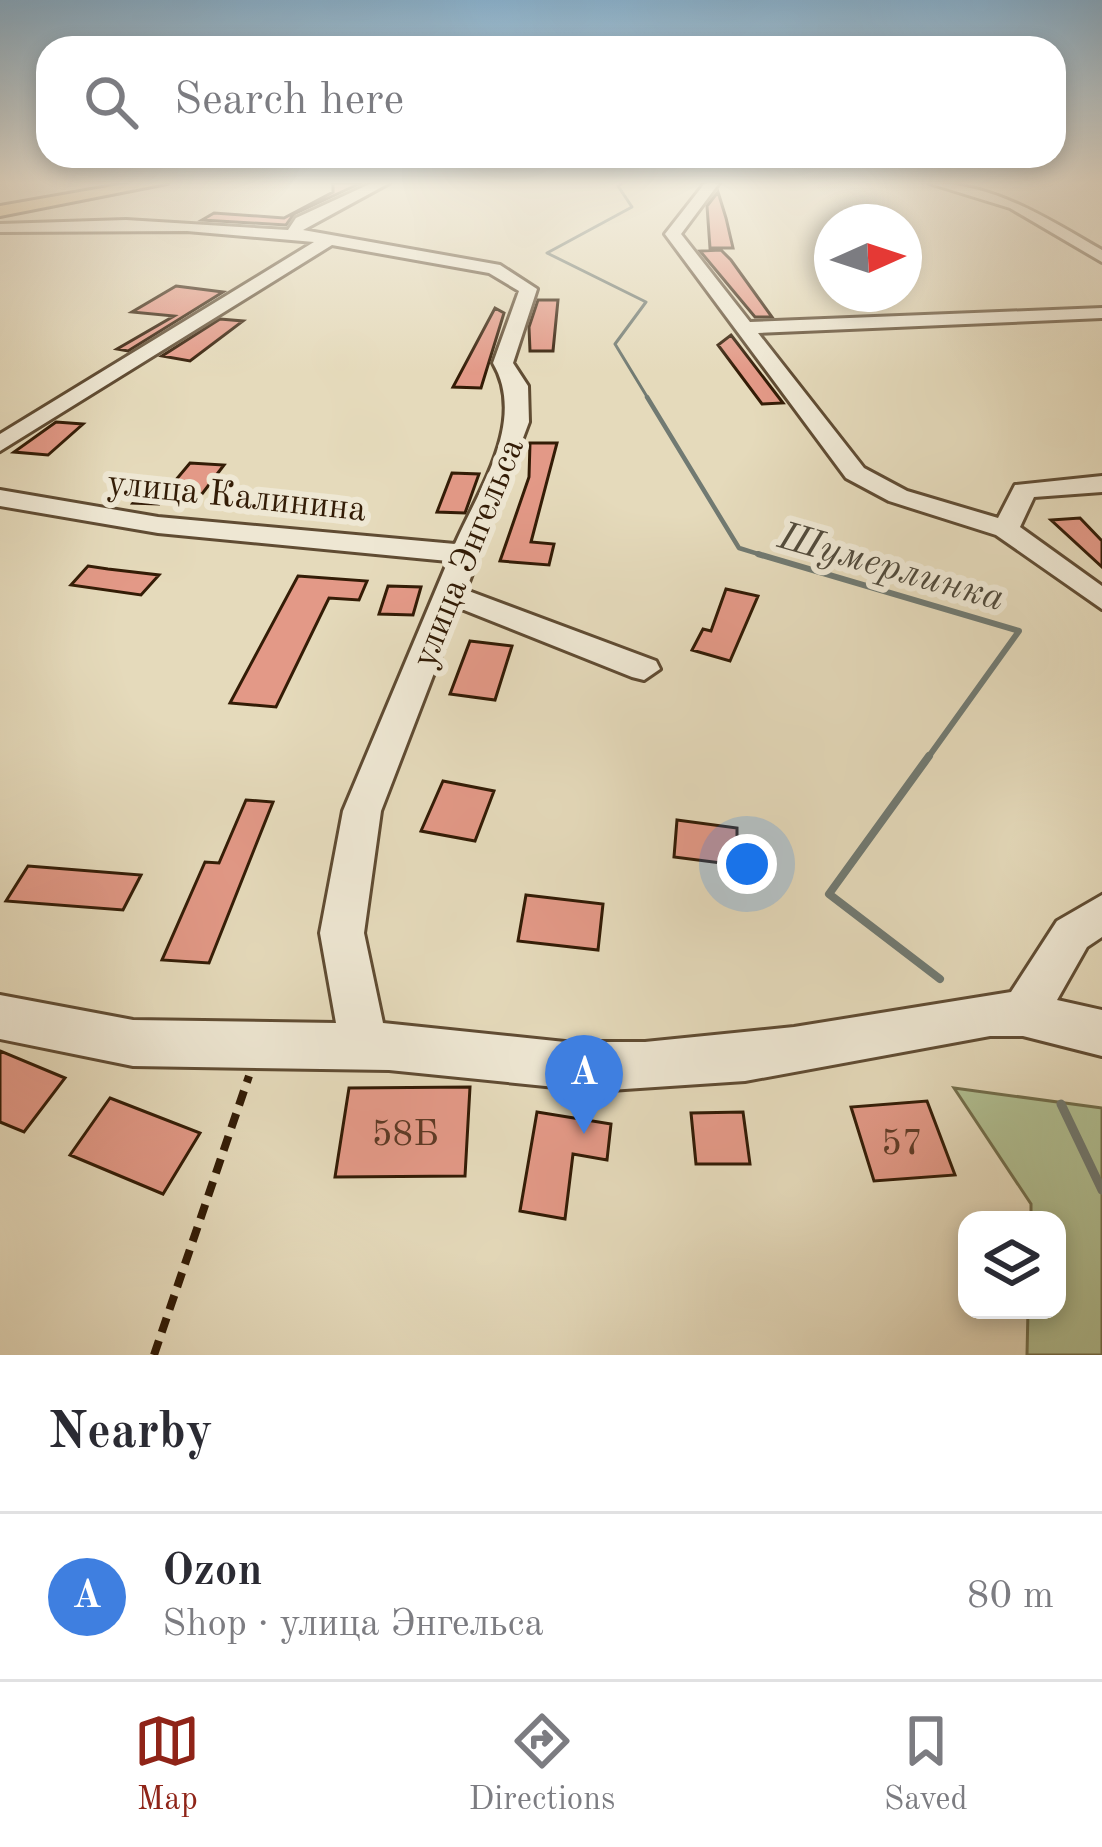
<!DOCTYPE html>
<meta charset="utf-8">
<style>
:root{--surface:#fff;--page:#f2f2f3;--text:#2b2b33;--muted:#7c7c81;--line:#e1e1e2;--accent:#8f2418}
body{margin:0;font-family:"Old Standard TT",serif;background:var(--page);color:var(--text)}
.controls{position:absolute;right:36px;bottom:36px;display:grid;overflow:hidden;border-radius:24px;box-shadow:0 6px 18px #0003}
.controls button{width:108px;height:108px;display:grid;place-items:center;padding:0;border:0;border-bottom:3px solid var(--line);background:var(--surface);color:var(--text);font:60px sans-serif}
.compass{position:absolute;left:814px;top:204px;width:108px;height:108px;border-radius:50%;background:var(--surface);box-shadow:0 6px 18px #0003;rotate:87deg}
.you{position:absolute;left:747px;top:864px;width:42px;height:42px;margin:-30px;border:9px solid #fff;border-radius:50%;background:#1a73e8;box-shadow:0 0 0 18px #1a73e833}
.badge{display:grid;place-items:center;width:78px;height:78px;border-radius:50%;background:var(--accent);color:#fff;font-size:39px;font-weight:700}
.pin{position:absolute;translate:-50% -99px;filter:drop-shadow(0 3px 6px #0008)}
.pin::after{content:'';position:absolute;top:63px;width:42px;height:36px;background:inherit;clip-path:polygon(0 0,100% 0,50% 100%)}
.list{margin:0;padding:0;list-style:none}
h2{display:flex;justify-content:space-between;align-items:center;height:156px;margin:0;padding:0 48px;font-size:51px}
h2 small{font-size:39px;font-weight:400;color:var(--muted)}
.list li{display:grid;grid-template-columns:78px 1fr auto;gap:36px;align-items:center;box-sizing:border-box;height:168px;padding:0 48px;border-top:3px solid var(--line)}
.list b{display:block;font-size:45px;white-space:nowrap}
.list p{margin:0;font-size:39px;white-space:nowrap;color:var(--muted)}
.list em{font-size:39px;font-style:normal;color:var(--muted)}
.icon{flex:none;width:66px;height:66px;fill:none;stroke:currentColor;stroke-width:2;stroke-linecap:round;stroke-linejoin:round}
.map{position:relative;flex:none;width:1102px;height:1355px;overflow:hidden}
.search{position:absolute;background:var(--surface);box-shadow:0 6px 18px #0003;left:36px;right:36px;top:36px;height:132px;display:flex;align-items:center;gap:30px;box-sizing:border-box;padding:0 42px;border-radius:36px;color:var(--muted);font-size:45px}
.sheet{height:324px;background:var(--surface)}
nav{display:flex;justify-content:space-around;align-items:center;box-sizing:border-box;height:168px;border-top:3px solid var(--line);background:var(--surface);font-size:33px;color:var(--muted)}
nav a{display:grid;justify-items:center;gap:6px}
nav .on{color:var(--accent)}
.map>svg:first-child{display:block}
.green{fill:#b1c093;stroke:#726e4c;stroke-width:3}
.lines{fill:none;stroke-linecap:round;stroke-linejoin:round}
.stream-far4{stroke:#717a72;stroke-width:3}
.stream-far3{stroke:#717a72;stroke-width:4.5}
.stream-far2{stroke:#717a72;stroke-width:6}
.stream-far1{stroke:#717a72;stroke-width:8}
.stream{stroke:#717a72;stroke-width:9}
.building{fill:#e39987;stroke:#331c06;stroke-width:3}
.minor-casing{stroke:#604c33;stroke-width:6}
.major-casing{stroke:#331c06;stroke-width:6}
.path{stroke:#331c06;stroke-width:8;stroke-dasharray:15 9;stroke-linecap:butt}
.minor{fill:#eee7d3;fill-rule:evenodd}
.major{fill:#e2bd7e;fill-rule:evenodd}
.labels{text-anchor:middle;stroke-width:12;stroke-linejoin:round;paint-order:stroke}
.street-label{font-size:36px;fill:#331c06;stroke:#eee7d3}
.near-number-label{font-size:36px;fill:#5f3b26}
.water-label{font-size:39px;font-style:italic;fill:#524b3c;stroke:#eee7d3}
</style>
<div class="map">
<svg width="1102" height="1355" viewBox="0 0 1102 1355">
<rect width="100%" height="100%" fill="#e5dabb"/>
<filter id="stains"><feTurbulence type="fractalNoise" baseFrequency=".00167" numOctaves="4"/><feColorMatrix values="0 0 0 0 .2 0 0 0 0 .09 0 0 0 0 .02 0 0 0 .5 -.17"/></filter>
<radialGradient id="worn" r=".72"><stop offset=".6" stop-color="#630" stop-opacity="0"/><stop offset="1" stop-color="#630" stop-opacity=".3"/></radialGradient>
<path class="green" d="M954,1088L1102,1108V1355H1027L1028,1310H1057V1220H1031V1204Z"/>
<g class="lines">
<path class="stream-far4" d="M622,183L618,186L632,207L547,253L646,302L615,344L649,400"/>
<path class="stream-far3" d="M647,397L739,548L768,557"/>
<path class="stream-far2" d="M758,554L1019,631L927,759"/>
<path class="stream-far1" d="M929,756L829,894L940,979"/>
<path class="stream" d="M1061,1104L1102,1190"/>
</g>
<path class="building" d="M333,183H361L294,214L286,225L202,220L214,213L284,218L333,192Z
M718,192L726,218L733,248H710L707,206Z
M721,250L731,260L772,317H755L700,251Z
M176,286L223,292L128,351L117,349L174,316L132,312Z
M538,300H558L553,351H530L529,327Z
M495,308L504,313L481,388L453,387Z
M220,319L243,321L190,361L162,356Z
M731,335L783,403L762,404L718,345Z
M56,422L83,424L48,455L14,452Z
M530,443H557L531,542L554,544L549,565L500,561L529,477Z
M190,463L224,465L202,494L169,492L159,504L133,503L153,480L175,481Z
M452,473L479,474L465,513L437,512Z
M1080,518L1102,541V567L1051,520Z
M88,566L108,569L159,575L141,595L71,585Z
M298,576L367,581L359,600L329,598L276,707L230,703Z
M388,586L421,587L413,615L379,614Z
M726,589L758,596L730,661L692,650L703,629L711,631Z
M470,641L512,646L495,700L450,694Z
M443,781L494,791L475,841L421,831Z
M246,800L273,802L209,963L162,960L205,862L219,863Z
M677,820L737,828V865L674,857Z
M28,866L141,875L123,910L6,901Z
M526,895L603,904L598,950L518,941Z
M0,1051L65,1078L24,1132L0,1122Z
M470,1087L465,1176L335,1177L349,1088Z
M110,1098L200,1133L163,1194L70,1155Z
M927,1101L955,1175L874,1181L851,1107Z
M537,1112L611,1124L607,1160L573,1154L565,1219L520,1211Z
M743,1112L750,1164H696L691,1113Z"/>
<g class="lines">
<defs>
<path id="minor" d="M372,183H389L303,230L500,265L537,289L513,363L528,386L529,422L466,590L656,661L660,669L644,680L632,677L459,608L381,811L364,933L383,1023L565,1042H645L794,1027L1011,992L1057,921L1102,895V937L1087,947L1057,1000L1102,1010V1056L1023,1036H990L745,1081L595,1091L389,1070L133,1066L0,1039V995L133,1020L336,1023L320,933L343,811L448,561L158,533L0,506V490L158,517L455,544C479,489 527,421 493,363L519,291L489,273L332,245L0,451V434L314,242L187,231L0,232V224L126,220L288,230L296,218Z
M705,183H719L681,234L750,322L1102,308V318L758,333L864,468L907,491L998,518L1015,485L1102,476V492L1034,497L1020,527L1102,586V609L996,535L889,501L846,478L665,234Z
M929,183C994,183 1048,219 1102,250V262L1010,208Z"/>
<path id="major" d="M131,183H167L0,216V206Z"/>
</defs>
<use href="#minor" class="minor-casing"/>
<use href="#major" class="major-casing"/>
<path class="path" d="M154,1355L249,1076"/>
<use href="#minor" class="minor"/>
<use href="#major" class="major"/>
</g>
<linearGradient id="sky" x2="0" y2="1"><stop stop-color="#89b6d6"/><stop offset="0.49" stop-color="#f3eee0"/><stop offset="1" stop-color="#f3eee0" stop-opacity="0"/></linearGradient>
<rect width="1102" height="373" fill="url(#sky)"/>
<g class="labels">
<g class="street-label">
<text transform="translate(237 494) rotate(6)" y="13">улица Калинина</text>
<text transform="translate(466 552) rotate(-68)" y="13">улица Энгельса</text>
</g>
<g class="near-number-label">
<text x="405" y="1145">58Б</text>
<text x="902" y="1154">57</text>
</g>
<g class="water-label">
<text transform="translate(892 565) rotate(16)" y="14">Шумерлинка</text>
</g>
</g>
<rect width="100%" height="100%" filter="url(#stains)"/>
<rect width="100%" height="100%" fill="url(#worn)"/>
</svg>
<div class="controls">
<button><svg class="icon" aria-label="layers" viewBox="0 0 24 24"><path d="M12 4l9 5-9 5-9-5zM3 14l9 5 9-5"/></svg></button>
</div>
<svg class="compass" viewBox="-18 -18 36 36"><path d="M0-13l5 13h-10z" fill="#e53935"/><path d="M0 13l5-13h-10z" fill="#7c7c81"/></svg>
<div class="you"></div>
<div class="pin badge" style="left:584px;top:1134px;background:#3f7fe0">A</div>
<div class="search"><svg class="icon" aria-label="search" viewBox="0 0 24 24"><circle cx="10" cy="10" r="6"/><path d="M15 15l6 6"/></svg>Search here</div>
</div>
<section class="sheet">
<h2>Nearby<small></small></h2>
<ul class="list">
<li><span class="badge" style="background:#3f7fe0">A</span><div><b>Ozon</b><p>Shop · улица Энгельса</p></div><em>80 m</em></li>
</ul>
</section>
<nav>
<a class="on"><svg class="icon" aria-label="map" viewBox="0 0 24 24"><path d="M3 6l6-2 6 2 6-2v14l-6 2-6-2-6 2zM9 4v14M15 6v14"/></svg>Map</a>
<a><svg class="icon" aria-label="directions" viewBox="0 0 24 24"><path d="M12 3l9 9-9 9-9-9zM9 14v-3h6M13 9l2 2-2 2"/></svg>Directions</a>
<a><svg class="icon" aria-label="saved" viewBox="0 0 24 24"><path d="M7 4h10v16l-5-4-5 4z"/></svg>Saved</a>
</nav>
